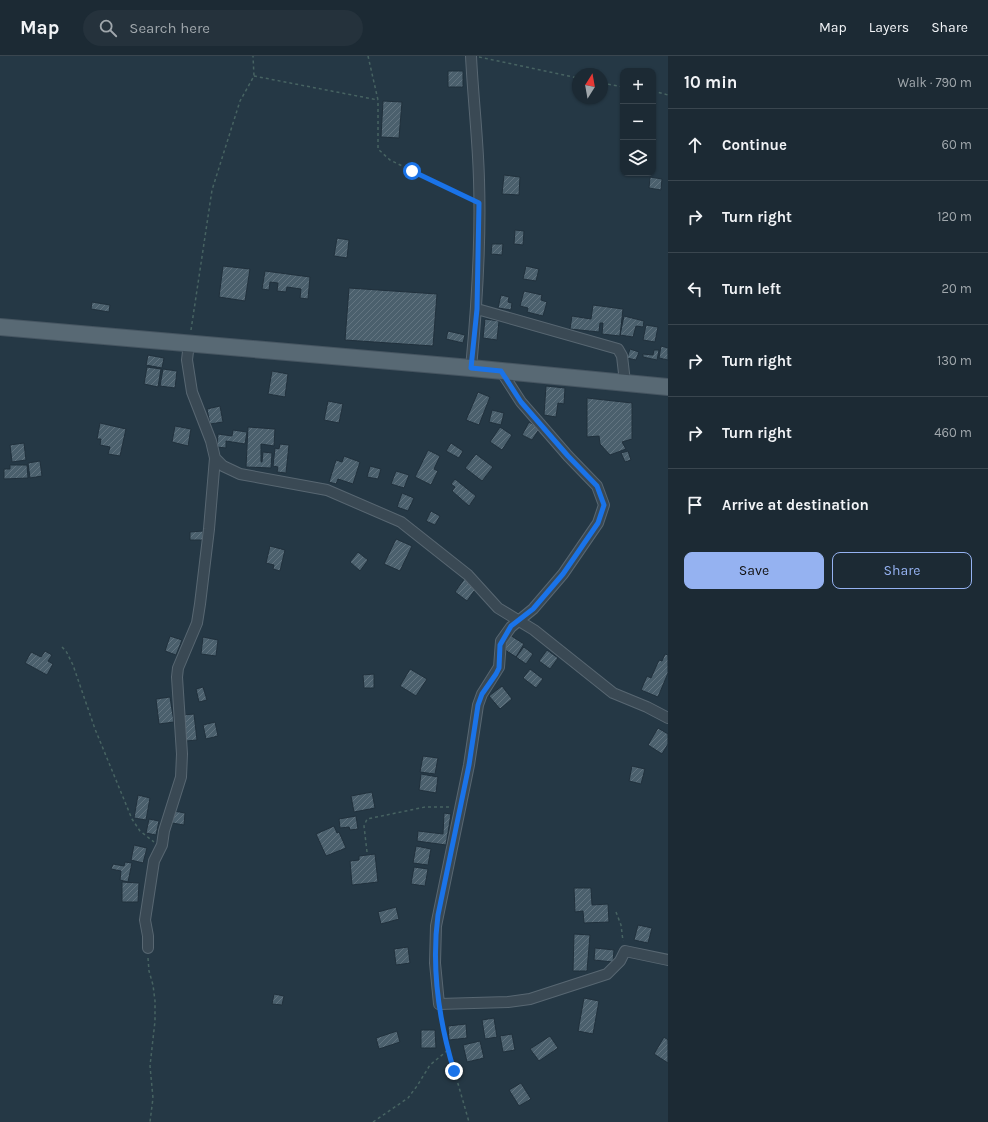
<!DOCTYPE html>
<meta charset="utf-8">
<style>
:root{--surface:#1c2a34;--page:#25323c;--text:#f1f3f6;--muted:#a0a7ac;--line:#3a464f;--accent:#95b2f1}
body{margin:0;font-family:Karla,sans-serif;background:var(--page);color:var(--text)}
.controls{position:absolute;right:12px;top:12px;display:grid;overflow:hidden;border-radius:8px;box-shadow:0 1px 3px #0004}
.controls button{width:36px;height:36px;display:grid;place-items:center;padding:0;border:0;border-bottom:1px solid var(--line);background:var(--surface);color:var(--text);font:20px sans-serif}
.compass{position:absolute;left:572px;top:12px;width:36px;height:36px;border-radius:50%;background:var(--surface);box-shadow:0 1px 3px #0004;rotate:11deg}
.stop{position:absolute;width:12px;height:12px;margin:-9px;border:3px solid #1a73e8;border-radius:50%;background:#fff}
.stop.end{background:#1a73e8;border-color:#fff;box-shadow:0 1px 4px #0008}
.list{margin:0;padding:0;list-style:none}
h2{display:flex;justify-content:space-between;align-items:center;height:52px;margin:0;padding:0 16px;font-size:17px}
h2 small{font-size:13px;font-weight:400;color:var(--muted)}
.list li{display:grid;grid-template-columns:26px 1fr auto;gap:12px;align-items:center;box-sizing:border-box;height:72px;padding:0 16px;border-top:1px solid var(--line)}
.list b{display:block;font-size:15px;white-space:nowrap}
.list em{font-size:13px;font-style:normal;color:var(--muted)}
.actions{display:flex;gap:8px;padding:12px 16px}
.actions a{flex:1;padding:9px 0;border:1px solid var(--accent);border-radius:8px;text-align:center;font-size:14px;color:var(--accent)}
.actions .main{background:var(--accent);color:#111}
.icon{flex:none;width:22px;height:22px;fill:none;stroke:currentColor;stroke-width:2;stroke-linecap:round;stroke-linejoin:round}
.map{position:relative;flex:none;width:668px;height:1066px;overflow:hidden}
header{display:flex;align-items:center;gap:24px;box-sizing:border-box;height:56px;padding:0 20px;background:var(--surface);border-bottom:1px solid var(--line)}
header strong{font-size:19px}
nav{display:flex;gap:22px;margin-inline-start:auto;font-size:14px}
.search{width:280px;height:36px;background:var(--page);display:flex;align-items:center;gap:10px;box-sizing:border-box;padding:0 14px;border-radius:22px;color:var(--muted);font-size:15px}
main{display:flex}
aside{flex:1;background:var(--surface)}
.map>svg:first-child{display:block}
.building{fill:url(#building-hatch);stroke:#20303c}
.lines{fill:none;stroke-linecap:round;stroke-linejoin:round}
.minor-casing{stroke:#586772;stroke-width:12}
.primary-casing{stroke:#465561;stroke-width:18}
.path{stroke:#476362;stroke-width:1.5;stroke-dasharray:3 3;stroke-linecap:butt}
.minor{stroke:#3a4954;stroke-width:10}
.primary{stroke:#586974;stroke-width:16}
.route{stroke:#1a73e8;stroke-width:5}
</style>
<header>
<strong>Map</strong>
<div class="search"><svg class="icon" aria-label="search" viewBox="0 0 24 24"><circle cx="10" cy="10" r="6"/><path d="M15 15l6 6"/></svg>Search here</div>
<nav><a>Map</a><a>Layers</a><a>Share</a></nav>
</header>
<main>
<div class="map">
<svg width="668" height="1066" viewBox="0 0 668 1066">
<defs>
<pattern id="building-hatch" width="6" height="6" patternUnits="userSpaceOnUse"><rect width="6" height="6" fill="#4b606d"/><path d="M-1 1l2-2M0 6l6-6M5 7l2-2" fill="none" stroke="#637581"/></pattern>
</defs>
<rect width="100%" height="100%" fill="#253845"/>
<path class="building" d="M448,15H463V31H448Z
M383,45L402,46L399,82L381,81Z
M504,119L520,121L519,139L502,138Z
M650,121L662,123L661,134L649,132Z
M515,174L524,175L523,189L514,188Z
M337,182L349,184L347,202L334,200Z
M492,188H503L502,199L491,198Z
M223,210L250,213L245,245L219,241Z
M526,210L539,213L536,225L523,223Z
M265,215L310,221L308,243L300,242L301,233L287,231L286,236L277,235L278,227L270,226L269,234L262,233Z
M349,232L437,238L433,290L345,284Z
M524,235L542,239L541,244L547,246L543,260L527,256L528,252L520,250Z
M501,239L509,241L508,246L512,247L511,254L498,252Z
M92,246L110,249L109,256L91,253Z
M593,249L623,253L620,280L602,278L603,267H600L599,276L570,273L572,260L591,263Z
M624,260L644,265L643,271L636,270L633,281L620,279Z
M485,263L499,265L497,284L483,282Z
M646,269L658,271L655,286L643,284Z
M448,275L465,279L463,287L446,283Z
M661,290L668,292V304L659,302Z
M630,293L639,296L636,304L627,302Z
M654,294H659L657,304L643,301V298L653,299Z
M148,299L164,302L162,312L146,309Z
M147,311L161,313L158,331L144,328Z
M163,313L177,315L175,332L160,330Z
M272,315L288,318L285,341L268,338Z
M546,330L565,332L564,348L558,347L556,361L544,359Z
M478,336L490,341L479,369L466,364Z
M587,342L632,347V383L622,386L626,393L610,399L600,388L599,380L587,381Z
M328,345L343,348L339,367L324,364Z
M220,350L223,366L210,368L207,353Z
M492,354L504,357L501,369L489,366Z
M529,366L540,372L532,384L522,379Z
M100,367L126,373L120,400L108,398L110,391L100,389L101,383H97Z
M175,370L191,373L188,390L172,386Z
M248,371L275,373L274,390L261,388V406H262L263,396L272,397L271,412L246,411Z
M500,371L512,379L502,394L490,386Z
M233,374L247,376L245,388L226,385V392L217,391L218,378L232,380Z
M24,387L26,404L12,406L10,389Z
M451,387L463,395L459,402L446,395Z
M280,388L289,389L286,417L277,416L278,411L273,410L275,392L279,393Z
M428,394L440,400L434,413L438,415L431,429L415,421Z
M628,395L631,404L625,406L621,397Z
M476,398L493,411L482,425L465,412Z
M344,400L360,406L353,428L338,423L336,428L329,426L336,404L342,406Z
M40,405L42,420L30,422L28,407Z
M10,409H27L28,422L4,423V413H10Z
M370,410L381,413L378,423L367,421Z
M396,415L409,419L404,432L391,428Z
M455,423L476,440L469,450L452,435L455,431L451,428Z
M402,437L414,442L408,455L397,451Z
M431,455L440,460L435,469L426,465Z
M203,475V484H190V476Z
M396,483L412,490L400,515L384,508Z
M270,490L285,494L280,515L273,513L274,509L266,507Z
M358,496L368,504L360,515L350,506Z
M465,522L477,531L467,545L455,536Z
M510,579L524,588L516,601L502,592Z
M170,580L182,584L176,599L165,595Z
M203,581L218,584L216,600L201,598Z
M524,591L533,598L526,608L516,601Z
M547,594L558,602L550,613L539,605Z
M45,595L52,599L48,605L53,608L47,619L25,607L31,596L41,601Z
M665,598L668,599V617L658,641L641,634L647,620L651,622L659,604L662,605Z
M410,613L427,623L416,640L400,630Z
M530,613L543,623L536,632L523,622Z
M374,618V632H364L363,619Z
M502,630L512,643L500,653L489,640Z
M203,631L207,644L199,646L196,633Z
M170,641L174,666L159,668L156,643Z
M194,658L197,684L186,685L183,659Z
M215,666L218,680L206,683L203,669Z
M658,672L668,678V688L662,698L648,689Z
M423,700L438,702L435,718L420,716Z
M632,710L645,713L641,728L629,725Z
M421,718L438,721L436,737L419,734Z
M372,736L375,752L354,756L351,740Z
M138,739L150,742L146,764L134,762Z
M174,755L185,757L184,769L172,767Z
M444,757L451,758L446,789L417,785L418,775L443,778Z
M356,760L358,773L350,774L349,771L340,772L339,763Z
M149,763L159,765L156,779L146,777Z
M334,770L337,777L339,776L346,792L326,800L316,778Z
M134,789L147,792L143,807L131,804Z
M416,790L431,793L428,809L413,807Z
M375,798L378,826L352,829L350,805L359,804V800Z
M125,806L132,807L128,826L120,824L121,815L111,813L113,808L124,810Z
M414,811L428,813L425,830L411,828Z
M122,826L139,827L138,846H122Z
M574,832H591L592,849L608,848L609,866L584,867L583,855L575,856Z
M396,851L399,863L381,868L378,856Z
M638,869L652,872L648,887L634,884Z
M574,878L590,879L587,915H573Z
M408,891L410,907L396,909L394,893Z
M595,892L614,894L613,906L594,904Z
M274,938L284,940L282,949L272,948Z
M584,942L599,945L593,978L578,975Z
M494,962L497,981L485,983L482,964Z
M466,968L467,982L449,984L448,970Z
M421,974H435L436,992H421Z
M397,975L400,986L379,993L376,982Z
M512,978L515,994L503,996L500,980Z
M550,980L558,992L539,1005L530,993Z
M664,981L668,984V1007L654,998Z
M480,985L484,1002L467,1006L463,989Z
M521,1027L531,1043L519,1050L509,1034Z"/>
<g class="lines">
<defs>
<path id="minor" d="M471,0C473,41 478,83 479,124C481,187 477,249 471,312
M477,253L618,293L622,300L625,326
M189,287L187,304L192,336L211,385L215,402L223,410L240,418L327,434L401,466L468,519L498,552L534,574L613,637L647,651L668,662
M501,315L521,346L568,400L597,430L604,449L598,467L563,518L533,553L511,571L501,585L499,611L482,638L478,649L469,709L436,870L435,907L439,948L508,946L530,943L607,918L620,905L625,895L668,904
M148,892V880L145,864L154,805L162,789L164,775L181,721L182,698L177,621L178,612L197,567L200,548L209,473L215,402"/>
<path id="primary" d="M0,271L471,312L668,331"/>
</defs>
<use href="#minor" class="minor-casing"/>
<use href="#primary" class="primary-casing"/>
<path class="path" d="M368,0L378,44V93L390,104L470,143
M479,1L578,22
M254,20L378,44
M602,27L623,31
M653,35L668,39
M191,274L212,134L240,45L254,20L253,0
M62,591L66,595L73,609L95,673L132,763L140,775L154,786
M367,796L364,770L367,763L425,751H450
M616,856L621,869L623,885
M148,902L149,915L153,929L155,945V965L150,1010L153,1042L150,1066
M441,957L448,993L469,1066
M373,1066L408,1042L417,1030L430,1009L448,994"/>
<use href="#minor" class="minor"/>
<use href="#primary" class="primary"/>
</g>
<g class="lines">
<path class="route" d="M412,115L479,147L477,253L471,312L501,315L521,346L568,400L597,430L604,449L598,467L563,518L533,553L511,570L500,589L499,612L496,618L482,638L478,649L469,709L438,859C431,912 439,965 454,1015"/>
</g>
</svg>
<div class="controls">
<button>+</button>
<button>−</button>
<button><svg class="icon" aria-label="layers" viewBox="0 0 24 24"><path d="M12 4l9 5-9 5-9-5zM3 14l9 5 9-5"/></svg></button>
</div>
<svg class="compass" viewBox="-18 -18 36 36"><path d="M0-13l5 13h-10z" fill="#e53935"/><path d="M0 13l5-13h-10z" fill="#a0a7ac"/></svg>
<div class="stop" style="left:412px;top:115px"></div>
<div class="stop end" style="left:454px;top:1015px"></div>
</div>
<aside>
<h2>10 min<small>Walk · 790 m</small></h2>
<ul class="list">
<li><svg class="icon" aria-label="ahead" viewBox="0 0 24 24"><path d="M12 20V5M6 11l6-6 6 6"/></svg><div><b>Continue</b></div><em>60 m</em></li>
<li><svg class="icon" aria-label="right" viewBox="0 0 24 24"><path d="M7 20v-9h11M14 6l5 5-5 5"/></svg><div><b>Turn right</b></div><em>120 m</em></li>
<li><svg class="icon" aria-label="left" viewBox="0 0 24 24"><path d="M17 20v-9H6M10 6l-5 5 5 5"/></svg><div><b>Turn left</b></div><em>20 m</em></li>
<li><svg class="icon" aria-label="right" viewBox="0 0 24 24"><path d="M7 20v-9h11M14 6l5 5-5 5"/></svg><div><b>Turn right</b></div><em>130 m</em></li>
<li><svg class="icon" aria-label="right" viewBox="0 0 24 24"><path d="M7 20v-9h11M14 6l5 5-5 5"/></svg><div><b>Turn right</b></div><em>460 m</em></li>
<li><svg class="icon" aria-label="arrive" viewBox="0 0 24 24"><path d="M6 21V4h12l-3 4 3 4H6"/></svg><div><b>Arrive at destination</b></div></li>
</ul>
<div class="actions"><a class="main">Save</a><a>Share</a></div>
</aside>
</main>
